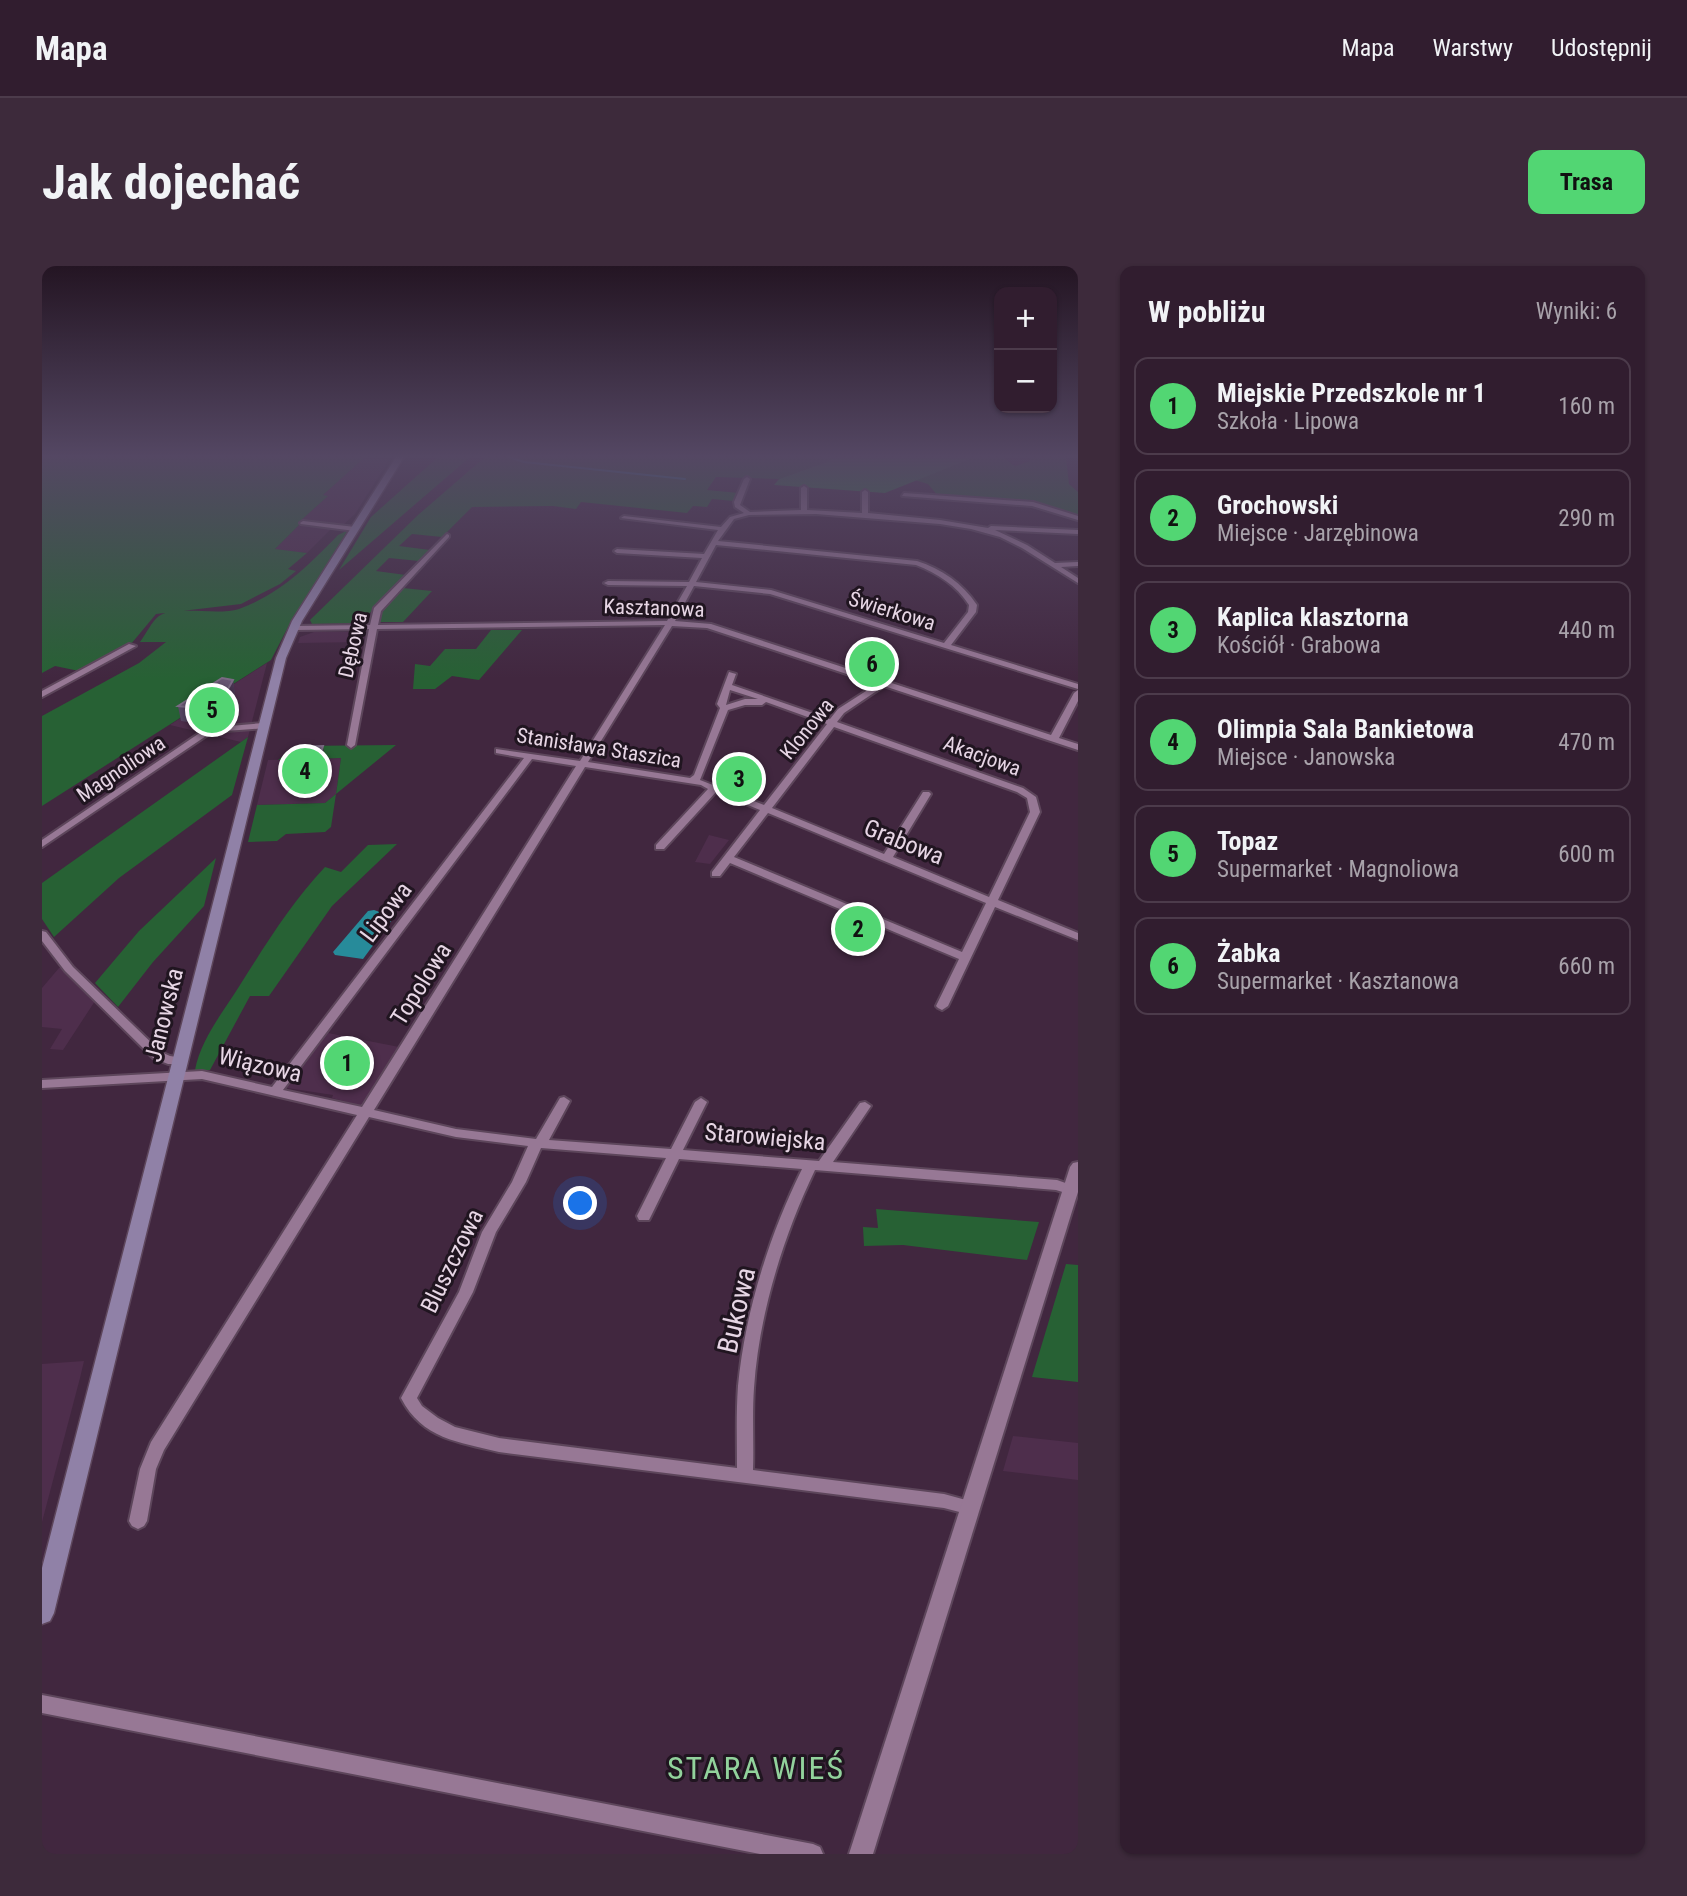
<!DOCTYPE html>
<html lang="pl">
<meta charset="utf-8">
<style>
:root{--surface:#311d2f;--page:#3d2a3b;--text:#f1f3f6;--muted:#a8a2aa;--line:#4c3b4b;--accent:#52d673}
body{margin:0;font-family:"Roboto Condensed",sans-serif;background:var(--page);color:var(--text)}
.controls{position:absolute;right:21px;top:21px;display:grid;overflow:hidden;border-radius:14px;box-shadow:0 2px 5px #0004}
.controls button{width:63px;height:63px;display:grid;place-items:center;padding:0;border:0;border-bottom:2px solid var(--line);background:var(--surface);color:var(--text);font:35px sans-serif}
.you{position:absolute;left:539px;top:938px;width:24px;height:24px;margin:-18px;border:5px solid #fff;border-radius:50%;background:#1a73e8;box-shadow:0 0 0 10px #1a73e833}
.badge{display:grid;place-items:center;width:46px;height:46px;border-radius:50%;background:var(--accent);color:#111;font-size:23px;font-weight:700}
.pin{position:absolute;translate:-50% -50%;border:4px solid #fff;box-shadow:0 2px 7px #0006}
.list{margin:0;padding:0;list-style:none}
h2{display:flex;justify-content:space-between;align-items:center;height:91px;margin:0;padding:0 28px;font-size:30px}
h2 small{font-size:23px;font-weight:400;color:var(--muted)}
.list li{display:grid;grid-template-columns:46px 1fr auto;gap:21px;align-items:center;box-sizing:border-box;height:98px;margin:0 14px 14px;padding:0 14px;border:2px solid var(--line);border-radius:14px}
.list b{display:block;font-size:26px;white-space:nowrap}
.list p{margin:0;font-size:23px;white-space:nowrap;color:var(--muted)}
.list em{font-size:23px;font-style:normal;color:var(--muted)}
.map{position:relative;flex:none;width:1036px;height:1588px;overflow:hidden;border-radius:14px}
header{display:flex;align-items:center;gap:42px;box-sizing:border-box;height:98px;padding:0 35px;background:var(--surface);border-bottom:2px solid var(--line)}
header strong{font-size:33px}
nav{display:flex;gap:38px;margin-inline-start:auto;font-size:24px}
.intro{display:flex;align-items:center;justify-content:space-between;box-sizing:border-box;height:168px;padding:0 42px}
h1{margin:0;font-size:49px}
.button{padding:18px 32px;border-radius:14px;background:var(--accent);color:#111;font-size:24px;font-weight:700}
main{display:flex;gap:42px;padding:0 42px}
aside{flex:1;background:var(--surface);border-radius:14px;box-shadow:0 2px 5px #0004}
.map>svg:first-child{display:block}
.built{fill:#4e2e4c}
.green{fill:#276134}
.forest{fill:#2b7c40}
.water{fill:#278b9a}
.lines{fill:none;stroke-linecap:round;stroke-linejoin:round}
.stream{stroke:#278b9a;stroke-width:2}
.minor-casing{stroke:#5d465b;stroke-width:4}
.tertiary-casing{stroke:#5d465b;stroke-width:4}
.secondary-casing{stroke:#5d465b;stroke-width:3}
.minor{fill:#977895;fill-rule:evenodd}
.tertiary{fill:#977895;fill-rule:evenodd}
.secondary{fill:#9081a7;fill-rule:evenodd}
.wall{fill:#584765}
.shaded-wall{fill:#483450}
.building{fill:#675672;stroke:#7b6a84;stroke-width:2}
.labels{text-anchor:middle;stroke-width:6;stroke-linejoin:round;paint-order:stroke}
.far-street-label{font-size:21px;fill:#e7d6e5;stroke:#201520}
.street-label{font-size:24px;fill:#e7d6e5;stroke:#201520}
.near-street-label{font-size:28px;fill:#e7d6e5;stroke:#201520}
.near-neighbourhood-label{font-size:32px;letter-spacing:2px;fill:#92d29c;stroke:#201520}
</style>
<header>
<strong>Mapa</strong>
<nav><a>Mapa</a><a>Warstwy</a><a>Udostępnij</a></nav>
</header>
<div class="intro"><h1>Jak dojechać</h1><a class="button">Trasa</a></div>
<main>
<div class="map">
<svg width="1036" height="1588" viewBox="0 0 1036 1588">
<rect width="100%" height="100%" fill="#41273f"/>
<path class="built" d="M323,191H349L313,248L300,260L258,255L285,231L280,230Z
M258,258L290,262L265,287L232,284Z
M272,366H314L321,369L318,376L256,377L258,371Z
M830,387L858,396L838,408L809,399Z
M225,397L206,471L199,476L128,459Z
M299,492L294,528L283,537L215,539L226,494Z
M667,569L687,574L668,598L653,596Z
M17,702H22L53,735L21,784L8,783L20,763L0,761V722Z
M286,767L357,781L321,840L290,832L291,829L245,822Z
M42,1095L38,1112L0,1256V1098Z
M971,1170L1036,1177V1214L961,1205Z"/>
<path class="green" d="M0,191H323L281,229L286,230L256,257L258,258L233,283L265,287L246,303L254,305L238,318L199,338L114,348L89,378L37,405L13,400L0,407Z
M396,191H428L297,304L329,251Z
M443,191H788L787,195L737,213L674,211L665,224L697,227L692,235L670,233L665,241L651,240L645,247L539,236L534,243L511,240L430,241L400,271L370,268L357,280L388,284L377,295L347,292L334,305L364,309L327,348L326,357L270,358L268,354L376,249Z
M933,191H960L973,200L988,195L989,191H1024L1027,218L1036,226V250L997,237L897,231L886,218L873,214Z
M306,264L246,361L229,394L0,540V450L97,397L124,376H98C104,368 110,355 117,350C134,339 175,350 197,343C238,328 267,299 296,269Z
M361,322L390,325L361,356H338L340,343Z
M449,364H480L437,414L410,410L393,423H371L373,398L388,400L403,383H434Z
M206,471L190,529L77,612L12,671L0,653V617Z
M354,479L294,528L289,561L283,566L244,568L235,575L206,576L215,539L283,537L294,528L299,492L236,494L255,480Z
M355,578L290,640L227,730H208L168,804H153C159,773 181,746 198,719C224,678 249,637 283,601L299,606L326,579Z
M174,592L162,640L111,696L76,741L53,717L97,665Z
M834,943L997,956L985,994L861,979L822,980L821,961L836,962Z
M1024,998L1036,999V1116L990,1111Z"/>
<path class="forest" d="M788,191H933L843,227L732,219L737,213L787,195Z"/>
<path class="water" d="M332,644L352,651L321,693L293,689L291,686L326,645Z"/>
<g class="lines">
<path class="stream" d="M467,191L482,196L643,213"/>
<defs>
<path id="minor" d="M705,211L708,213L698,239L708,246L759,244V222L762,220L765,222V244L820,247V226L823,224L826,226V247L898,254L946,262L949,260L1036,264V268L953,264L985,279L1013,297L1036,296V300L1019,301L1036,312V317L980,282L958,271L929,263L898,258L774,248L707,249L692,253L676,275L875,295C900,303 920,317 935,339L934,346L909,379L1036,418V423L728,328L652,320L633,355L669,358L1009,469L1032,427L1036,424V435L1017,472L1036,478V484L842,420L802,447L795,456L981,522L994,531L998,546L956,634L1036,667V674L953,641L906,740L900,744L896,742L894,740L917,693L688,597L678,610H670V606L718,544L674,526L622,583H614V579L666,523L659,519L543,501L332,844L414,863L494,873L518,832L522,831L528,835L507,874L629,883L653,836L659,832L665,836L641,884L777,895L818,837L823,836L829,840L791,896L1015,914L1032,920L1034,923L1032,926L1027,928L1014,924L773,904C741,971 717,1048 712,1122C710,1150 712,1177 711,1204L902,1228L935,1237L937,1242L935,1247L929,1249L902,1242L457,1186C417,1176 380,1173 359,1132L417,1026L440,966L470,916L486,880L414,871L327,851L122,1184L114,1203L105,1255L102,1260L96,1263L90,1260L87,1255L98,1203L109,1176L315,849L160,813L0,822V814L160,805L230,821L482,492L454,487V483L538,495L623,359L335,363L313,479L309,482L305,479L327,363L252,364L248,362L252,360L328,359L332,342L405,268L407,269V271L339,345L336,359L625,355L645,320L566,319L562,317L566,315L647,316L660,292L575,287L572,285L575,283L662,288L676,264L579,252L582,250L679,261L688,251L702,247L693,241L692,236L702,213ZM674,279L874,299C895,307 915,320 927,339L926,346L902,377L729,324L654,316ZM630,360L665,362L835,418L796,443L788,453L690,419L694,408L687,406L675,438L678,442L652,509L648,512L546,496ZM688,424L716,433H703L684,439ZM724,436L785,458L722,539L658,514L686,444L703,439H720ZM792,461L975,526L985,532L988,546L947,631L851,591L889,528L887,526H881L842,588L730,542ZM490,493L534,500L320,841L241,824ZM726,547L944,637L920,686L692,591ZM499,882L624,892L595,950L597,954H607L609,950L637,893L760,903C727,970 703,1046 696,1120C694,1148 695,1175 695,1202L457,1172L413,1161L396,1152L380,1140L375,1132L431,1026L454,966L484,916Z
M862,227L991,236L1036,250V254L990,240L860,230Z
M261,255L313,261L316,263L313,265L259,258L258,257Z
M87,378L94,380L0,431V425Z
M221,457L225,460L224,462L170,466L0,581V574L165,462Z
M0,665L4,666L31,701L119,786L128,790L141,792L143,795L141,798H126L111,792L23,705L0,675Z
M0,1429L771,1578L778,1581L781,1588H718L0,1447Z"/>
<path id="tertiary" d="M1036,896V926L831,1588H807L1028,901L1031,897Z"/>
<path id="secondary" d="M354,191H362L260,355L244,392L12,1347L8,1355L0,1358V1302L234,392L250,355Z"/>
</defs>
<use href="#minor" class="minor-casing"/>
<use href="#tertiary" class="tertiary-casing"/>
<use href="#secondary" class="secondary-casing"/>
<use href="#minor" class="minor"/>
<use href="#tertiary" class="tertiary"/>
<use href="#secondary" class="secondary"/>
</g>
<path class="wall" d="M191,414L193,430L183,448L166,459L139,455L136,440Z
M244,494L283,497L276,516L250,517L246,510Z
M673,508L706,513L693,521L673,513Z"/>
<path class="shaded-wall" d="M191,414L193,430L183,448L166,459L163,443Z
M281,480L283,497L276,516L275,499Z
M706,508V513L693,521V516Z"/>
<path class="building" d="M180,412L191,414L181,432L163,443L136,440Z
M281,480L275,499L247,501L244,494L254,481Z
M687,500L706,508L693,516L673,508Z"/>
<linearGradient id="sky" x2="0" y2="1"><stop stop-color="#241523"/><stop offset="0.46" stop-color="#544763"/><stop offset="1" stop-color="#544763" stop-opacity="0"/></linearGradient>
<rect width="1036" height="413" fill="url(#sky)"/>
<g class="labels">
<g class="far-street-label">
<text transform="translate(612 342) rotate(2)" y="7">Kasztanowa</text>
<text transform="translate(850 345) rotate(17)" y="7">Świerkowa</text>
<text transform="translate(311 379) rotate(-77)" y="7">Dębowa</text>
<text transform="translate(765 463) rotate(-51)" y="7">Klonowa</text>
<text transform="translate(557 482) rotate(9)" y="7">Stanisława Staszica</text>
<text transform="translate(940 490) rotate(20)" y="7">Akacjowa</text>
<text transform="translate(79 503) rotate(-34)" y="7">Magnoliowa</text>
</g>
<g class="street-label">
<text transform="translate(862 576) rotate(22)" y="8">Grabowa</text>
<text transform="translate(344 646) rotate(-53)" y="8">Lipowa</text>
<text transform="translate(379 718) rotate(-58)" y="8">Topolowa</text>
<text transform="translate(122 749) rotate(-76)" y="8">Janowska</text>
<text transform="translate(218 799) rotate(13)" y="8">Wiązowa</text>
<text transform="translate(723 871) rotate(5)" y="8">Starowiejska</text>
<text transform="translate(410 995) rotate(-64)" y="8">Bluszczowa</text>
</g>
<g class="near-street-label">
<text transform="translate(694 1044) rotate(-77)" y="10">Bukowa</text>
</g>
<g class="near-neighbourhood-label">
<text x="714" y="1513">STARA WIEŚ</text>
</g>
</g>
</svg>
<div class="controls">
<button>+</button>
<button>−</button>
</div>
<div class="you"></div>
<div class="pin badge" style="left:305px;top:797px">1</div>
<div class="pin badge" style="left:816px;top:663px">2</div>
<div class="pin badge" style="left:697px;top:513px">3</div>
<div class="pin badge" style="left:263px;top:505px">4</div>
<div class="pin badge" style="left:170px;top:444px">5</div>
<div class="pin badge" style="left:830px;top:398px">6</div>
</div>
<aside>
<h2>W pobliżu<small>Wyniki: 6</small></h2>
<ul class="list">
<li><span class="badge">1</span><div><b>Miejskie Przedszkole nr 1</b><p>Szkoła · Lipowa</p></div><em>160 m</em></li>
<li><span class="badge">2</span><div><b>Grochowski</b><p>Miejsce · Jarzębinowa</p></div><em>290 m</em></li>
<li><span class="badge">3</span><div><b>Kaplica klasztorna</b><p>Kościół · Grabowa</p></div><em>440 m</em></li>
<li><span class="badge">4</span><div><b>Olimpia Sala Bankietowa</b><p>Miejsce · Janowska</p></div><em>470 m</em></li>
<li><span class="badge">5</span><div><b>Topaz</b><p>Supermarket · Magnoliowa</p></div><em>600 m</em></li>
<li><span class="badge">6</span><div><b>Żabka</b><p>Supermarket · Kasztanowa</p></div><em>660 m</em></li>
</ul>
</aside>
</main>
